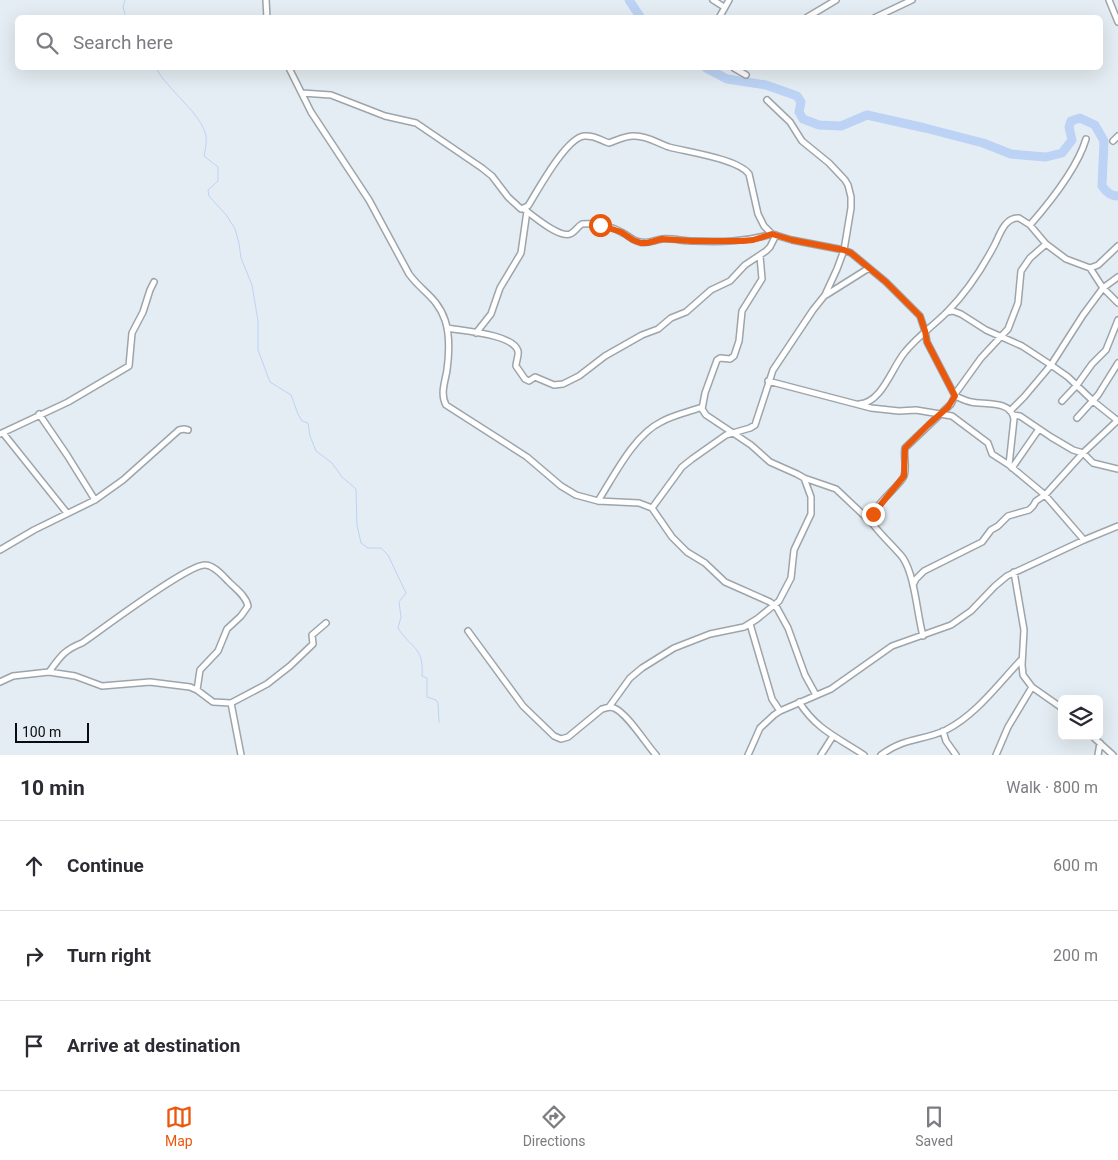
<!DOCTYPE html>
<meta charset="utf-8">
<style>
:root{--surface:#fff;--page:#f7f7f7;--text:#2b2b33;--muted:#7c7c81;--line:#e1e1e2;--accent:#ea580c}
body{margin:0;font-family:Roboto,sans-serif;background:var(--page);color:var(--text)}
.controls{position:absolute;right:15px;bottom:15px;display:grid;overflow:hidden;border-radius:8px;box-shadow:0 5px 20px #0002}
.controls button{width:45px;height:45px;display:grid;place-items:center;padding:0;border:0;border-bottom:1px solid var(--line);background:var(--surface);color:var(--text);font:25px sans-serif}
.scale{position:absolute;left:15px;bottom:12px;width:74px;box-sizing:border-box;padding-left:5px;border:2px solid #0a0c0e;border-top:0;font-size:14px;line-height:18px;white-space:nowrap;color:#0a0c0e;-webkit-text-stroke:4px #e4edf3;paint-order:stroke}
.stop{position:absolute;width:15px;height:15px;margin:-11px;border:4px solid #ea580c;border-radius:50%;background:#fff}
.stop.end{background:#ea580c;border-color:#fff;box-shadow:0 1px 5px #0008}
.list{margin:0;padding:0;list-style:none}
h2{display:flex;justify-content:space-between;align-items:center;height:65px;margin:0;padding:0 20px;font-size:21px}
h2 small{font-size:16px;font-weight:400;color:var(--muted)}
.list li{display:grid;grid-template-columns:32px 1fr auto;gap:15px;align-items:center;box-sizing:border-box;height:90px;padding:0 20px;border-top:1px solid var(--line)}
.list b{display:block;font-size:19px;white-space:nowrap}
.list em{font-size:16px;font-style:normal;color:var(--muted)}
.icon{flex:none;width:28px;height:28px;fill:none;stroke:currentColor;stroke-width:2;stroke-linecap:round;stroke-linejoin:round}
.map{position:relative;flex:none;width:1118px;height:755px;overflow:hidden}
.search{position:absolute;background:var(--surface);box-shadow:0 5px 20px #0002;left:15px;right:15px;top:15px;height:55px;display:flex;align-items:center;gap:12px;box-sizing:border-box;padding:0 18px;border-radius:8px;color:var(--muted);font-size:19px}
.sheet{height:335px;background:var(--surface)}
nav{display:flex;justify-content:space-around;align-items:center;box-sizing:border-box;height:70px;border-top:1px solid var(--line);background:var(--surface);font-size:14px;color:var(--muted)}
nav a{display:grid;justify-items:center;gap:2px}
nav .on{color:var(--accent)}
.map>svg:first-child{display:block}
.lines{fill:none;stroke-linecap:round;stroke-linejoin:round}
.stream{stroke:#bcd3f5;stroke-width:1}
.river{stroke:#bcd3f5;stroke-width:9}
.minor-casing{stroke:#9da5ab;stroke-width:8}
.minor{stroke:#fff;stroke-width:5}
.route{stroke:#ea580c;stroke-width:6}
</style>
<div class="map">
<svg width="1118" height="755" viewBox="0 0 1118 755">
<rect width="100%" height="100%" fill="#e4edf3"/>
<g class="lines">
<path class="stream" d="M125,0L123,7L126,18
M156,68C167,90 203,114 206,137C207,143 205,150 204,156L218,167V181L208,190L209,196L227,216L235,229L239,243L241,258L252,285L258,321V350L270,382L291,395L298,414L302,421L308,423L310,436L316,451L332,463L342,477L356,489L357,525L361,543L368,548H381L388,555L406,593L399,602L401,617L398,628C411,649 424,646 422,676L427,678V697L436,700L438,703L439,722"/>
<path class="river" d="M629,0L641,18
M706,68L727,79L766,85L797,96L801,102L799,112L803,119L819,125L841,126L867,115L925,128L983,143L1011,154L1033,156L1046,157L1062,153L1072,140L1069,127L1071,121L1080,118L1095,125L1104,141L1102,186C1106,192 1111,196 1118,196"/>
<defs>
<path id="minor" d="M266,0L267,18
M713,0L724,7
M1109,0L1118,22
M719,18L729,0
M806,18L836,0
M874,18L912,0
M289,68L311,112L369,200L409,274C422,292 437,297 445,320C450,335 449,355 447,370C445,382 440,394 446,405L527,457L561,486L576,495L598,501L639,503L652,508L672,537L687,552L705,563L725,582L770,602L777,608L788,628L805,675L816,695
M734,68L746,75
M302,93L331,95L385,116L416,123L482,168L492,176L508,197L521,209L528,206C538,190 566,138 584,136C596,135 599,140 609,143C618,140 626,135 635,136C648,136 657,143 669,147C688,152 738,159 749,174L758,214L764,226L772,234L792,240L844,250L851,253L886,282L920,316L925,331L927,342L955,396L951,404L905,448C903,457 908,470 903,478C896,489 871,508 871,521C872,526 898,551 903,558C915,576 917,614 923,636
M1113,141L1118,136
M524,209C533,216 559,238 570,234C575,232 578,226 582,224C596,223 611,226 623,233C629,236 633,241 640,242C648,244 654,240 662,239C672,238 683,241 693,241C720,242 746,242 772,234
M1030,225C1051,201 1077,169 1086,139
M1090,268L1103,288L1118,303
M826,295L869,268
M947,312L953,311L961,314L986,330L1022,346L1051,365L1068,377L1093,401L1118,421
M447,328C463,331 513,334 518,351C519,356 516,361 516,366L525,379L529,381L535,377L554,385L563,384L579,376L605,356L642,335L658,329L671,318L686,312L711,290L730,281L745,265L766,251L770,247L776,235
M476,333L491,314L500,288L521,253L527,211
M768,381L871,408L899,411L916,410L952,416L988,443L992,454L1009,465
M955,394L981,358L1008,329L1018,303L1021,271L1030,258L1046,244
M955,396C960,398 966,401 971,402C985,405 1011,400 1014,419L1009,465L1045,495L1084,540
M1062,401L1077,385L1092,364L1106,350L1118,320
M859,404C882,403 892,367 905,352C917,337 933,326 947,312C966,293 982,269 995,244C1000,234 1005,217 1019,218L1030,225L1046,244L1066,259L1090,268L1098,265L1118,246
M1010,411L1024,397L1051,365L1083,315L1103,288L1118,277
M39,414L67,455L95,500
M1013,415L1020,416L1051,437L1073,450L1083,453L1093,463L1118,469
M1077,418L1098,395L1118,363
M3,433L67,513
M0,434L68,402L129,366L132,333L143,312L150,290L154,282
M1012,468L1039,429
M804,478L836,489L872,523
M598,501C614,476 634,435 661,422C673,415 689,412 702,407
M652,508L682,467L692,459L726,435L750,428L755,425L773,370L813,310L825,295L837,269L844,250L851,208V197L848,185L845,180L829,163L802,141L790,122L767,100
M0,550L34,530L95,500L123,480L179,430L184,429L188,430
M1014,572L1024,630L1022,665L1023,675L1032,687L1062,708
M913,585L916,579L924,571L982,542L991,530L998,526L1008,516L1029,510L1033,506L1036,501L1045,495L1083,453L1118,420
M750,624L772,699L780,711
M468,631L523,706L554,736L561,739L568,737L602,709C606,708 610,706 614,708C627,713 646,744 656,755
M49,672C60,657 64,650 82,643C101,630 188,564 205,565C214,565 223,576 229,582C236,589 246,596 248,606L241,616L227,629L218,651L200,670L197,690
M0,682L13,676L49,672L75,676L102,686L150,682L190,687L197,690L213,702L231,703L267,684L290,666L313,644L312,635L326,623
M799,702C817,730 837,737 864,755
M231,703L241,755
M609,707L630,678L642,668L674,648L710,634L744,627L757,619L779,601L791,578L794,550L811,514V497L804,478L797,474L770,462L751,445L706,415L702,409L705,393L717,360L720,358L730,359L734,356L739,341L742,311L762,279L760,256
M943,731L946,741L956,755
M1092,736L1113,755
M748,755L760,728L774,715L780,711L831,689L892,646L951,625L971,611L995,586L1007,576L1084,540L1118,526
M821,755L833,736
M881,755C905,737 923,741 946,730C977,714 998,684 1022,659
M996,755L1008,727L1032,687
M1098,755L1100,743"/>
</defs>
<use href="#minor" class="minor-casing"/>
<use href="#minor" class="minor"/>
</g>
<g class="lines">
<path class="route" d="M600,225L621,232L633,240L641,243H647L662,239L692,241H742L753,240L772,234L792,240L844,250L851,253L886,282L920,316L925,331L927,342L955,396L948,407L928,425L905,448L904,476L873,514"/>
</g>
</svg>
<div class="controls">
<button><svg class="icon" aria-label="layers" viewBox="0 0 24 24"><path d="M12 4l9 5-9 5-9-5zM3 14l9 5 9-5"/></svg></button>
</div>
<div class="scale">100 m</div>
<div class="stop" style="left:600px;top:225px"></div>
<div class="stop end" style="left:873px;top:514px"></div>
<div class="search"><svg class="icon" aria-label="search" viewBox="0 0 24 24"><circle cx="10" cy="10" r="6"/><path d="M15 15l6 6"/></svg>Search here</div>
</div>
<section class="sheet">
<h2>10 min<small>Walk · 800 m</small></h2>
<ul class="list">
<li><svg class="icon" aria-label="ahead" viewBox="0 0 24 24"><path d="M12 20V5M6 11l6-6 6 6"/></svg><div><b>Continue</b></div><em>600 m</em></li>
<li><svg class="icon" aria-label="right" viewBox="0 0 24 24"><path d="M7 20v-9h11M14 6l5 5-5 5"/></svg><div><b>Turn right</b></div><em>200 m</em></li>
<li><svg class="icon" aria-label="arrive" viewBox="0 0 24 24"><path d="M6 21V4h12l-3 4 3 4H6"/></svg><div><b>Arrive at destination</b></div></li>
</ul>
</section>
<nav>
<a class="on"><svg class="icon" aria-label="map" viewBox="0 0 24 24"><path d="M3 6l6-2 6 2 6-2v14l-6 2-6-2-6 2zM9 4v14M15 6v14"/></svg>Map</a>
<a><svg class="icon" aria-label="directions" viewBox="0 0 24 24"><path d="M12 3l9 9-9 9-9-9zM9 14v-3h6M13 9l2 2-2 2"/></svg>Directions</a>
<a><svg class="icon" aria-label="saved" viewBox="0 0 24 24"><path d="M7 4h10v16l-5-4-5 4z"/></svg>Saved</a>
</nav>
